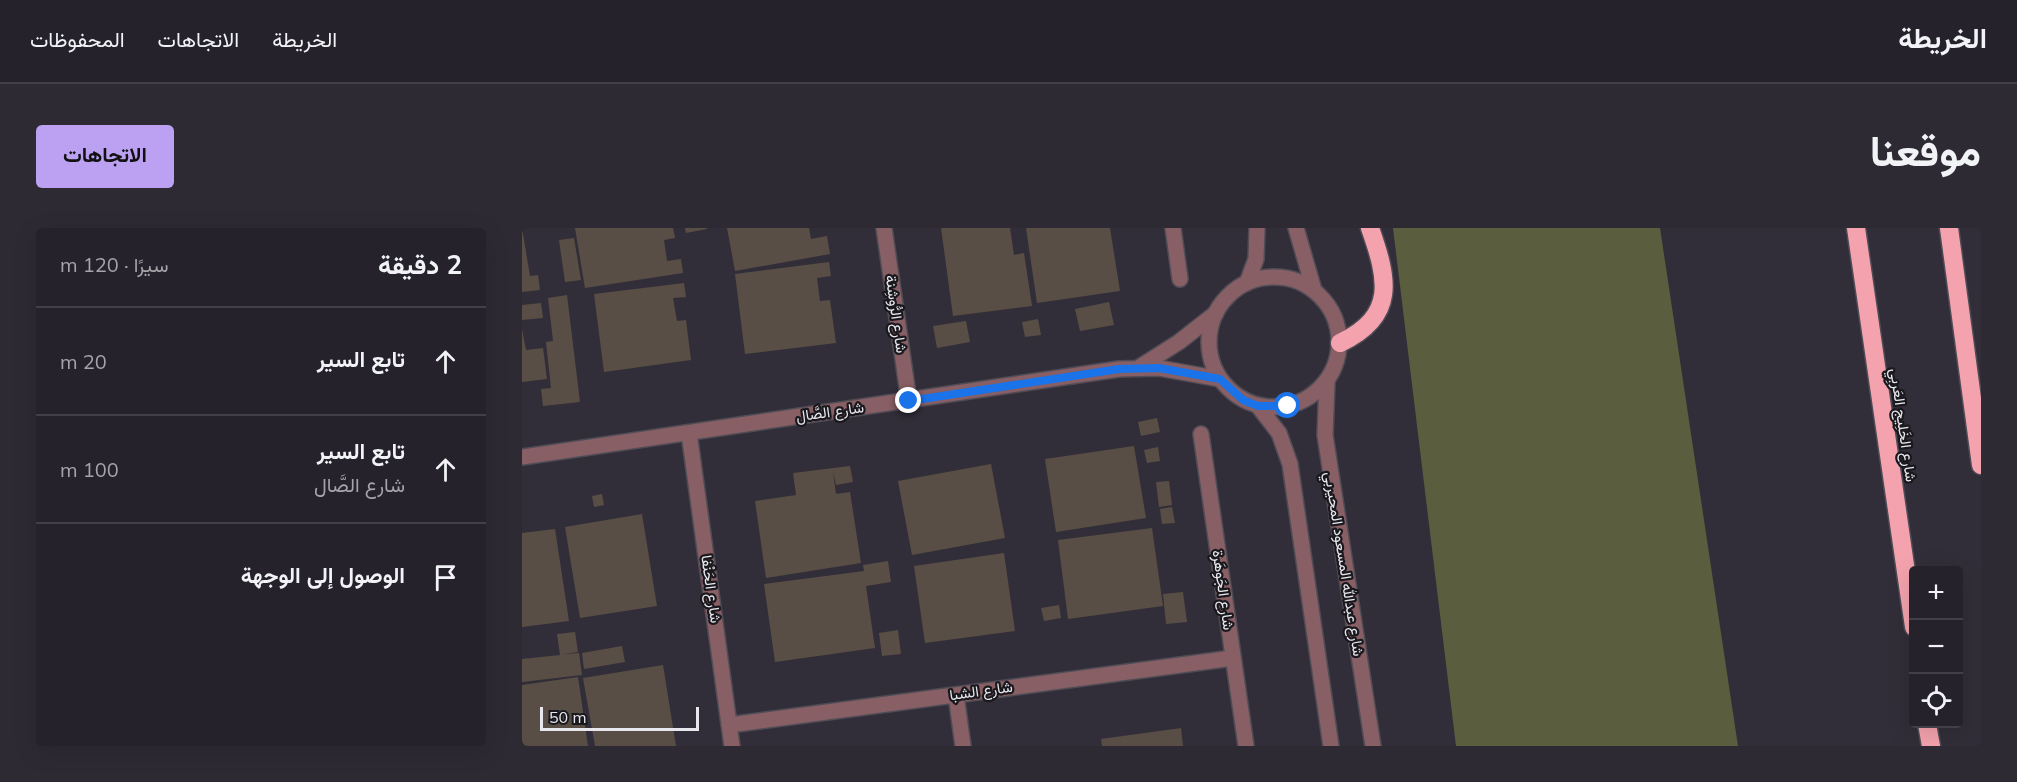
<!DOCTYPE html>
<html lang="ar">
<meta charset="utf-8">
<style>
:root{--surface:#26222b;--page:#2e2a33;--text:#f1f3f6;--muted:#a4a4a9;--line:#423f47;--accent:#bca0f2}
body{margin:0;font-family:Mulish,Vazirmatn,sans-serif;background:var(--page);color:var(--text);direction:rtl}
.controls{position:absolute;right:18px;bottom:18px;display:grid;overflow:hidden;border-radius:6px;box-shadow:0 6px 24px #0002}
.controls button{width:54px;height:54px;display:grid;place-items:center;padding:0;border:0;border-bottom:2px solid var(--line);background:var(--surface);color:var(--text);font:30px sans-serif}
.scale{position:absolute;left:18px;bottom:15px;width:159px;box-sizing:border-box;padding-left:6px;border:3px solid #e9e7ee;border-top:0;font-size:16px;line-height:21px;white-space:nowrap;color:#e9e7ee;-webkit-text-stroke:4px #19181d;paint-order:stroke}
.stop{position:absolute;width:18px;height:18px;margin:-14px;border:4px solid #1a73e8;border-radius:50%;background:#fff}
.stop.end{background:#1a73e8;border-color:#fff;box-shadow:0 2px 6px #0008}
.list{margin:0;padding:0;list-style:none}
h2{display:flex;justify-content:space-between;align-items:center;height:78px;margin:0;padding:0 24px;font-size:26px}
h2 small{font-size:20px;font-weight:400;color:var(--muted)}
.list li{display:grid;grid-template-columns:39px 1fr auto;gap:18px;align-items:center;box-sizing:border-box;height:108px;padding:0 24px;border-top:2px solid var(--line)}
.list b{display:block;font-size:22px;white-space:nowrap}
.list p{margin:0;font-size:20px;white-space:nowrap;color:var(--muted)}
.list em{font-size:20px;font-style:normal;color:var(--muted)}
.icon{flex:none;width:33px;height:33px;fill:none;stroke:currentColor;stroke-width:2;stroke-linecap:round;stroke-linejoin:round}
.map{position:relative;flex:none;width:1459px;height:518px;overflow:hidden;direction:ltr;border-radius:6px}
header{display:flex;align-items:center;gap:36px;box-sizing:border-box;height:84px;padding:0 30px;background:var(--surface);border-bottom:2px solid var(--line)}
header strong{font-size:28px}
nav{display:flex;gap:33px;margin-inline-start:auto;font-size:21px}
.intro{display:flex;align-items:center;justify-content:space-between;box-sizing:border-box;height:144px;padding:0 36px}
h1{margin:0;font-size:42px}
.button{padding:15px 27px;border-radius:6px;background:var(--accent);color:#111;font-size:21px;font-weight:700}
main{display:flex;gap:36px;padding:0 36px}
aside{flex:1;background:var(--surface);border-radius:6px;box-shadow:0 6px 24px #0002}
.map>svg:first-child{display:block}
.green{fill:#5b5e3e}
.building{fill:#594e45}
.lines{fill:none;stroke-linecap:round;stroke-linejoin:round}
.minor-casing{stroke:#4f4c56;stroke-width:18}
.tertiary-casing{stroke:#4f4c56;stroke-width:18}
.motorway-casing{stroke:#4f4c56;stroke-width:21}
.minor{stroke:#885f64;stroke-width:15}
.tertiary{stroke:#885f64;stroke-width:15}
.motorway{stroke:#f4a3ae;stroke-width:18}
.route{stroke:#1a73e8;stroke-width:8}
.labels{text-anchor:middle;stroke-width:4.5;stroke-linejoin:round;paint-order:stroke}
.street-label{font-size:15px;fill:#e9e7ee;stroke:#19181d}
</style>
<header>
<strong>الخريطة</strong>
<nav><a>الخريطة</a><a>الاتجاهات</a><a>المحفوظات</a></nav>
</header>
<div class="intro"><h1>موقعنا</h1><a class="button">الاتجاهات</a></div>
<main>
<div class="map">
<svg width="1459" height="518" viewBox="0 0 1459 518">
<rect width="100%" height="100%" fill="#322e39"/>
<path class="green" d="M871,0H1138L1216,518H934Z"/>
<path class="building" d="M0,0L8,48L16,47L18,62L0,64Z
M53,0H151L153,10L142,12L145,33L159,31L161,45L63,60Z
M163,0H185V1L164,5Z
M205,0H287L289,11L305,8L308,26L213,43Z
M419,0H488L492,27L502,25L510,78L431,88Z
M504,0H588L598,63L515,75Z
M52,10L59,52L43,54L37,12Z
M307,34L309,48L295,50L298,73L308,72L314,115L223,126L213,46Z
M162,55L164,69L151,70L155,93L164,92L169,132L82,144L72,66Z
M45,67L58,174L21,178L19,161L29,160L24,114L31,113L26,70Z
M587,74L592,97L558,103L553,81Z
M19,75L21,90L0,92V77Z
M516,91L519,107L503,109L500,94Z
M444,93L448,114L415,120L411,98Z
M0,101L4,122L21,120L25,151L0,154Z
M635,190L638,204L619,208L616,194Z
M612,218L624,290L534,304L523,231Z
M636,219L638,233L625,235L622,222Z
M469,236L483,310L390,327L376,253Z
M328,238L331,254L314,257L311,244L314,266L328,264L339,335L244,350L233,273L274,267L271,245Z
M647,253L650,277L637,279L634,254Z
M80,266L82,277L72,279L70,268Z
M650,279L653,295L640,296L638,281Z
M120,286L135,378L58,390L43,299Z
M630,300L641,378L546,391L536,312Z
M33,301L47,393L0,399V305Z
M482,325L493,403L403,415L392,338Z
M366,333L369,354L344,358L353,420L253,434L242,356L342,343L341,337Z
M661,364L665,394L644,396L641,366Z
M537,377L539,390L522,393L519,380Z
M376,402L379,426L360,428L357,405Z
M53,404L56,424L41,426L57,425L60,447L0,454V431L38,427L35,406Z
M100,418L103,434L62,441L60,425Z
M141,437L154,518H73L61,450Z
M56,449L66,518H0V457Z
M659,500L661,518H580L579,511Z"/>
<g class="lines">
<defs>
<path id="minor" d="M362,0L387,173
M651,0L658,51
M616,140L657,114L694,85
M167,205L210,518
M679,206L724,518
M0,229L597,141L637,140L698,151
M434,467L441,518
M207,497L711,430"/>
<path id="tertiary" d="M774,0L792,62
M687 114a65 65 0 1 1 130 0a65 65 0 1 1-130 0Z
M725,55L734,31L735,0
M805,154L803,207L851,518
M736,178L757,205L768,236L809,518"/>
<path id="motorway" d="M1334,0L1392,399
M1427,0L1459,237
M818,115C875,88 866,51 848,0
M1405,496L1409,518"/>
</defs>
<use href="#minor" class="minor-casing"/>
<use href="#tertiary" class="tertiary-casing"/>
<use href="#motorway" class="motorway-casing"/>
<use href="#minor" class="minor"/>
<use href="#tertiary" class="tertiary"/>
<use href="#motorway" class="motorway"/>
</g>
<g class="lines">
<path class="route" d="M387,173L597,141L637,140L698,151L721,172L736,178H766"/>
</g>
<g class="labels">
<g class="street-label">
<text transform="translate(374 86) rotate(82)" y="5">شارع الرُّوشِنة</text>
<text transform="translate(308 184) rotate(-8)" y="5">شارع الصَّال</text>
<text transform="translate(1381 197) rotate(82)" y="5">شارع الخَلِيج العَربِي</text>
<text transform="translate(822 336) rotate(81)" y="5">شارع عبدالله المسعود المحيربي</text>
<text transform="translate(189 361) rotate(82)" y="5">شارع الحَنْفا</text>
<text transform="translate(701 362) rotate(82)" y="5">شارع الجَوهَرة</text>
<text transform="translate(459 463) rotate(-8)" y="5">شارع الشبا</text>
</g>
</g>
</svg>
<div class="controls">
<button>+</button>
<button>−</button>
<button><svg class="icon" aria-label="locate" viewBox="0 0 24 24"><circle cx="12" cy="12" r="6"/><path d="M12 2v4M12 18v4M2 12h4M18 12h4"/></svg></button>
</div>
<div class="scale">50 m</div>
<div class="stop" style="left:766px;top:178px"></div>
<div class="stop end" style="left:387px;top:173px"></div>
</div>
<aside>
<h2>2 دقيقة<small>سيرًا · 120 m</small></h2>
<ul class="list">
<li><svg class="icon" aria-label="ahead" viewBox="0 0 24 24"><path d="M12 20V5M6 11l6-6 6 6"/></svg><div><b>تابع السير</b></div><em>20 m</em></li>
<li><svg class="icon" aria-label="ahead" viewBox="0 0 24 24"><path d="M12 20V5M6 11l6-6 6 6"/></svg><div><b>تابع السير</b><p>شارع الصَّال</p></div><em>100 m</em></li>
<li><svg class="icon" aria-label="arrive" viewBox="0 0 24 24"><path d="M6 21V4h12l-3 4 3 4H6"/></svg><div><b>الوصول إلى الوجهة</b></div></li>
</ul>
</aside>
</main>
